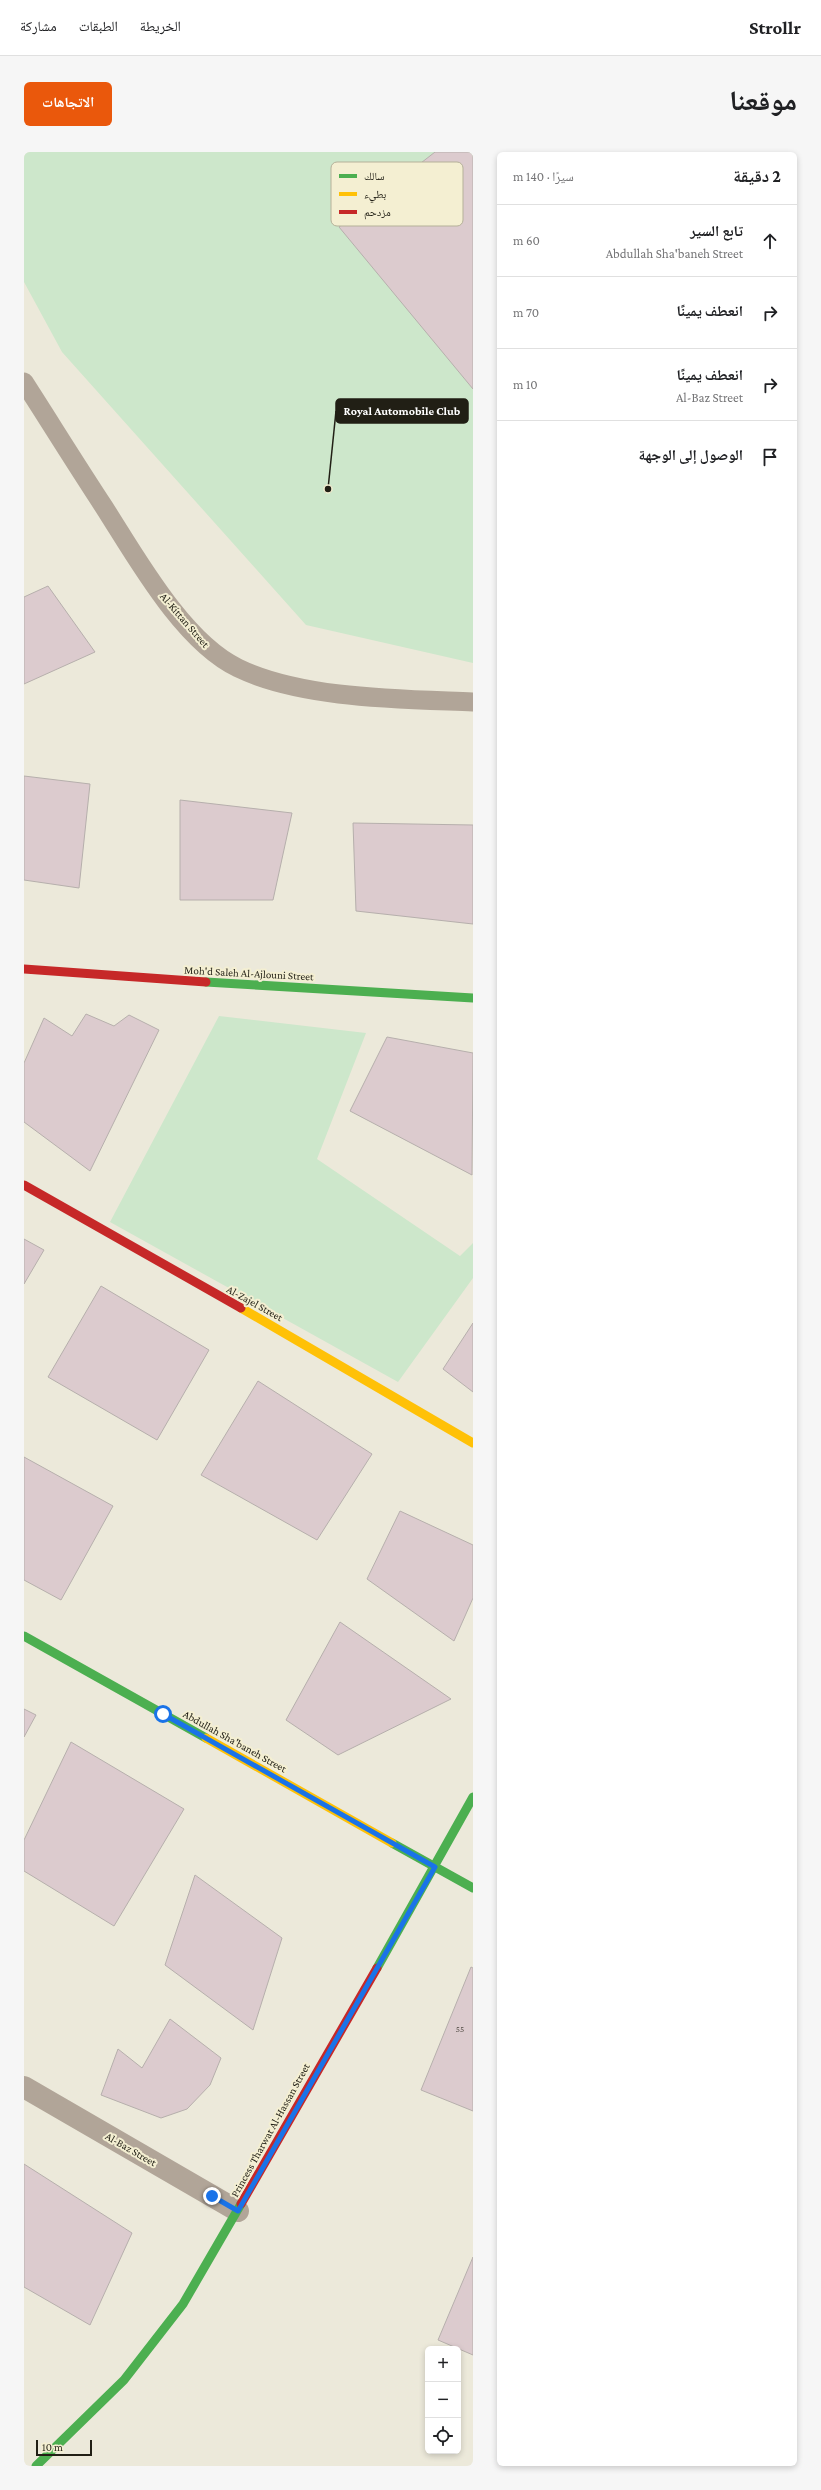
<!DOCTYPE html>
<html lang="ar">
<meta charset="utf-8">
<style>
:root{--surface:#fff;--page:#f6f6f6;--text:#202124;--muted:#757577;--line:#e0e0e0;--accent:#ea580c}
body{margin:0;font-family:"Crimson Pro","Noto Naskh Arabic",serif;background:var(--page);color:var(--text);direction:rtl}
.controls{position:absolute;right:12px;bottom:12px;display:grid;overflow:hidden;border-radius:6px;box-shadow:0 2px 6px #0003}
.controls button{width:36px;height:36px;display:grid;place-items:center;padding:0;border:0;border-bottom:1px solid var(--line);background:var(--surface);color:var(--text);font:20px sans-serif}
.scale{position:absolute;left:12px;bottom:10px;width:56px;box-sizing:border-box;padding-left:4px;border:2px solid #211f15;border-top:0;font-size:11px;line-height:14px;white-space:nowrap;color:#211f15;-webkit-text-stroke:3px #f4efd2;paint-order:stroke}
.stop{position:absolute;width:12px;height:12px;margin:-9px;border:3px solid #1a73e8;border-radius:50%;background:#fff}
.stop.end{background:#1a73e8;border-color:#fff;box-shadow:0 1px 4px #0008}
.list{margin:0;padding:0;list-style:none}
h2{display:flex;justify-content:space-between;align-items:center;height:52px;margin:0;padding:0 16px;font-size:17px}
h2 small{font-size:13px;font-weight:400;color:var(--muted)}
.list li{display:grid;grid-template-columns:26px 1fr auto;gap:12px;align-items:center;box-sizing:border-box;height:72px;padding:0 16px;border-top:1px solid var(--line)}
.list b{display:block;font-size:15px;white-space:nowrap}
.list p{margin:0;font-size:13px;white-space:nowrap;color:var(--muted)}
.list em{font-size:13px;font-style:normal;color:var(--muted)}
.icon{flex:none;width:22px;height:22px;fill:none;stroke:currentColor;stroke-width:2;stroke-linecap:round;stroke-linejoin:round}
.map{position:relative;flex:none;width:449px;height:2314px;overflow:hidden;direction:ltr;border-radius:6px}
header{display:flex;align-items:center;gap:24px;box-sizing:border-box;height:56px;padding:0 20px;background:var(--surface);border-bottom:1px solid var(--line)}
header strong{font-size:19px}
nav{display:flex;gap:22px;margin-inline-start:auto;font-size:14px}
.intro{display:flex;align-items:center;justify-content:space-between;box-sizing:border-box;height:96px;padding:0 24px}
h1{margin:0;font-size:28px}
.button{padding:10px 18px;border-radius:6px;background:var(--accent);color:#fff;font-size:14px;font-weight:700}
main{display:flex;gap:24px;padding:0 24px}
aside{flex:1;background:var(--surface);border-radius:6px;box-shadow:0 2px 6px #0003}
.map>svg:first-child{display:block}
.green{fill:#cde7cb}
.building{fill:#dccbce;stroke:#b6afac}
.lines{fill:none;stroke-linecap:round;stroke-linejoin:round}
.lane{stroke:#b1a598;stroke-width:19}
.street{stroke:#b1a598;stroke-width:22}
.fast{stroke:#4caf50;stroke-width:9}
.slow{stroke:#ffc107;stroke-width:9}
.jam{stroke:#c62828;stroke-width:9}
.route{stroke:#1a73e8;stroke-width:5}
.labels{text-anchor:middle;stroke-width:4;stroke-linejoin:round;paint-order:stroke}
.number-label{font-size:9px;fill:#504a43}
.street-label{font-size:11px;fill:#211f15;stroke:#f4efd2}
.key{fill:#f4efd2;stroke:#b5b199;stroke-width:1}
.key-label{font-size:11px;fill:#211f15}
.leader{fill:none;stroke:#211f15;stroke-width:1.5}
.callout-dot{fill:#211f15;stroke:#f4efd2;stroke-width:1.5}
.callout{fill:#211f15;stroke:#211f15;stroke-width:1.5}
.callout-label{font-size:12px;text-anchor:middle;font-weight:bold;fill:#fff}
</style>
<header>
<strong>Strollr</strong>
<nav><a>الخريطة</a><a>الطبقات</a><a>مشاركة</a></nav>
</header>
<div class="intro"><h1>موقعنا</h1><a class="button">الاتجاهات</a></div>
<main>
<aside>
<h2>2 دقيقة<small>سيرًا · 140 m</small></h2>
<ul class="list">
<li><svg class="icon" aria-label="ahead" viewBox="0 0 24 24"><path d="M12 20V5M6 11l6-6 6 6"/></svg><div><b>تابع السير</b><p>Abdullah Sha'baneh Street</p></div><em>60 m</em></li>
<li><svg class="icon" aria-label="right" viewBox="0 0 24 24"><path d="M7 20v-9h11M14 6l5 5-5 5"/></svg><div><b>انعطف يمينًا</b></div><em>70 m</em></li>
<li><svg class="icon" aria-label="right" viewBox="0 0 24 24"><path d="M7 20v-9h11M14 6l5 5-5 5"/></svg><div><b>انعطف يمينًا</b><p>Al-Baz Street</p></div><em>10 m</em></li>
<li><svg class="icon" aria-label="arrive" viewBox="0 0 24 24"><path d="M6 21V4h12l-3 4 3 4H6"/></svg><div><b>الوصول إلى الوجهة</b></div></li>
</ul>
</aside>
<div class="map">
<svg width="449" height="2314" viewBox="0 0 449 2314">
<rect width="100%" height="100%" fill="#ece9da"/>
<path class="green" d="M0,0H449V511L282,473L38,200L0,130Z
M195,864L342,881L293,1007L436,1104L449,1091V1126L374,1230L86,1070Z"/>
<path class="building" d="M411,0H449V237L315,75Z
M24,434L71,500L0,532V445Z
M0,624L66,632L55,736L0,728Z
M156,648L268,661L249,748H156Z
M329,671L449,673V772L332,759Z
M62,862L90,874L105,863L135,878L66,1019L0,970V911L20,866L48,884Z
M363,885L449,901L448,1023L326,959Z
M0,1087L20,1098L0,1132Z
M77,1134L185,1198L133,1288L24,1225Z
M449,1171V1240L419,1217Z
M234,1229L348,1302L293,1388L177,1323Z
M0,1305L89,1354L37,1448L0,1428Z
M376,1359L449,1393V1446L430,1489L343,1427Z
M316,1470L427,1547L314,1603L262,1568Z
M0,1557L12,1563L0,1585Z
M47,1590L160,1657L90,1774L0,1719V1688Z
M171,1723L258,1786L229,1878L141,1813Z
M447,1815L449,1816V1959L397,1938Z
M146,1867L197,1906L186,1933L163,1957L137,1966L77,1943L94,1897L118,1916Z
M0,2012L108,2081L66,2173L0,2135Z
M449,2105V2203L414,2188Z"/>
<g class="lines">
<path class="lane" d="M0,230C27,272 53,314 80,355C112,405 159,490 214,516C278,547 378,547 449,550"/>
<path class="street" d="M0,1935L214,2059"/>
<path class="fast" d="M182,830L449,846
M0,1484L182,1586
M368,1691L449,1736
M353,1816L449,1645
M12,2314L100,2228L159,2152L217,2052"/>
<path class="slow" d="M217,1156L449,1291
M182,1586L368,1691"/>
<path class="jam" d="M0,817L182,830
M0,1033L217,1156
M217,2052L353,1816"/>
</g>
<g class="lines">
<path class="route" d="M139,1562L411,1715L214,2059L188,2044"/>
</g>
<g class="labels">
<g class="number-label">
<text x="436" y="1880">55</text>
</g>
<g class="street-label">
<text transform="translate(161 468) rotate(49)" y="4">Al-Kittan Street</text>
<text transform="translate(225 821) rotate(3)" y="4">Moh'd Saleh Al-Ajlouni Street</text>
<text transform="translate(231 1151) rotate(29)" y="4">Al-Zajel Street</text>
<text transform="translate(211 1589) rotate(29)" y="4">Abdullah Sha'baneh Street</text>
<text transform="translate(246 1978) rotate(-61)" y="4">Princess Tharwat Al-Hassan Street</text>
<text transform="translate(107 1997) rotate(30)" y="4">Al-Baz Street</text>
</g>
</g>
<rect x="307" y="10" width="132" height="64" rx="6" class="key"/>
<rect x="315" y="22" width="18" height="4" fill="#4caf50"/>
<rect x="315" y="40" width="18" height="4" fill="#ffc107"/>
<rect x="315" y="58" width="18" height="4" fill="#c62828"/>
<g class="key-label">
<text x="340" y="28">سالك</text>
<text x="340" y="46">بطيء</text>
<text x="340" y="64">مزدحم</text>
</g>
<path class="leader" d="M304 337L312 259"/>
<circle class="callout-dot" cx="304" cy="337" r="4"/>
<rect class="callout" x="312" y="247" width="132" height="24" rx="4"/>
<g class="callout-label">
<text x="378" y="263">Royal Automobile Club</text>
</g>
</svg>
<div class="controls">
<button>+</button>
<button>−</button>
<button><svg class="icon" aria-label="locate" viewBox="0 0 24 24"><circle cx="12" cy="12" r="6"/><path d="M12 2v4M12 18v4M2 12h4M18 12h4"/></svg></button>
</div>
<div class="scale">10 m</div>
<div class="stop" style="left:139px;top:1562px"></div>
<div class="stop end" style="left:188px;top:2044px"></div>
</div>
</main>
